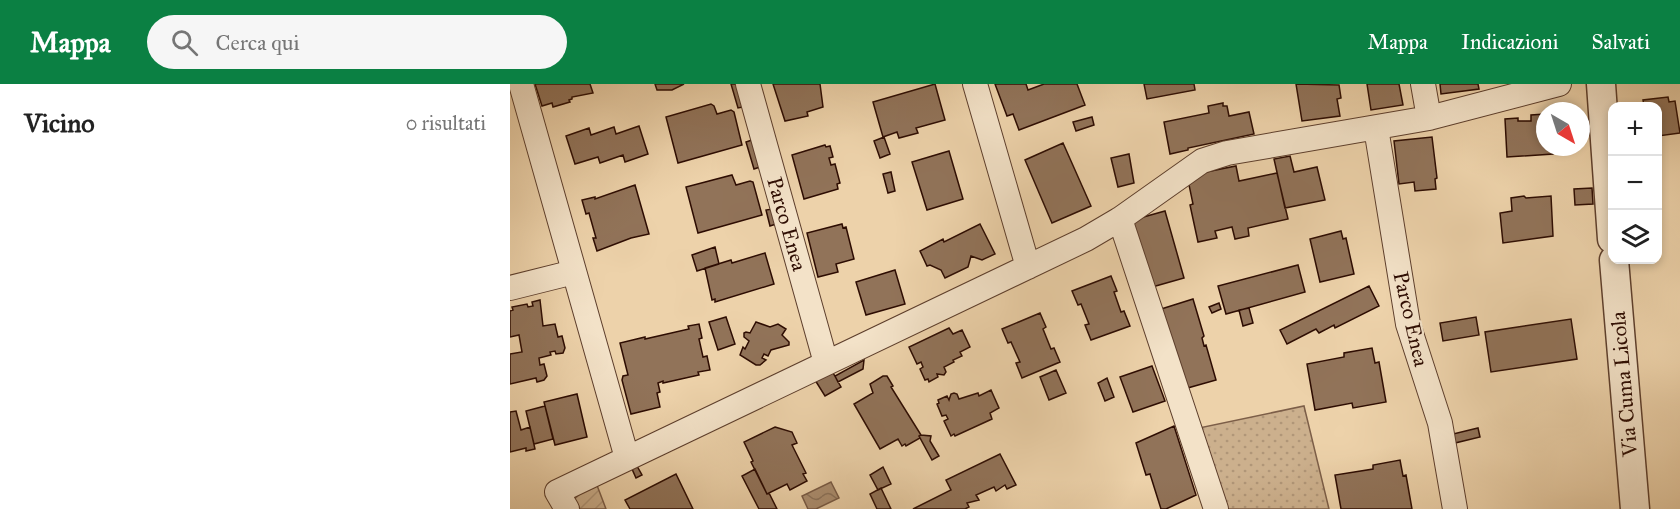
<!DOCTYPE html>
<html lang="it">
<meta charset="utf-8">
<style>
:root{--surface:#fff;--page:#f6f6f6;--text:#222;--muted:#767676;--line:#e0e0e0;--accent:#0b8043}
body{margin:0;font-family:"IM FELL Great Primer",serif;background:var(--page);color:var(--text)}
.controls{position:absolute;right:18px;top:18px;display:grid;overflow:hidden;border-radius:12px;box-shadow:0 3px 9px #0003}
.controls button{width:54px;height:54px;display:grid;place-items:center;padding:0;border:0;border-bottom:2px solid var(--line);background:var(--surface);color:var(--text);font:30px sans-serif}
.compass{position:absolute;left:1026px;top:18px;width:54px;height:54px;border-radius:50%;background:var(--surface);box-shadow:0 3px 9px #0003;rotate:141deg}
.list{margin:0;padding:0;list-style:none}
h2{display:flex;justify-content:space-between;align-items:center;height:78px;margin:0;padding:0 24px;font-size:26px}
h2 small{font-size:20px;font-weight:400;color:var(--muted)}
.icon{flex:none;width:33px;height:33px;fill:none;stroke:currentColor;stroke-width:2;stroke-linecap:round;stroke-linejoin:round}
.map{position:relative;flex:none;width:1170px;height:425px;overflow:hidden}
header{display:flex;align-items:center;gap:36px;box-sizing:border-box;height:84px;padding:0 30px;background:var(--accent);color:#fff}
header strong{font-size:28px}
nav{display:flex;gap:33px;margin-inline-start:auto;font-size:21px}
.search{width:420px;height:54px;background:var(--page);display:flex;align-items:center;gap:15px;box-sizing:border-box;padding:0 21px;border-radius:33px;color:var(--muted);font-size:22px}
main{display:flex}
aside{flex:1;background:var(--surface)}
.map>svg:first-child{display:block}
.grass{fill:url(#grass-dots);stroke:#7c5e48;stroke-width:1.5}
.garden{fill:url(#garden-furrows);stroke:#7c5e48;stroke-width:1.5}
.water{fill:url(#water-waves);stroke:#795b45;stroke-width:1.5}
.building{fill:#917359;stroke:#2d0c02;stroke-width:1.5}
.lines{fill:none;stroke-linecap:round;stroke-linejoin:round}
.minor-casing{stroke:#5d3e2c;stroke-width:26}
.tertiary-casing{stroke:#5d3e2c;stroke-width:31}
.minor{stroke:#f3e2c8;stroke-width:24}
.tertiary{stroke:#f3e2c8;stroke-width:28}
.labels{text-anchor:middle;stroke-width:4.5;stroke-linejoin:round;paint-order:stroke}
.street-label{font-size:21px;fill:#2d0c02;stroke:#f3e2c8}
</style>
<header>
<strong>Mappa</strong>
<div class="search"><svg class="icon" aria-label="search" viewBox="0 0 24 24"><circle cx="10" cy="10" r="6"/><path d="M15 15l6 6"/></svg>Cerca qui</div>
<nav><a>Mappa</a><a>Indicazioni</a><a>Salvati</a></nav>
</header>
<main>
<aside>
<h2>Vicino<small>0 risultati</small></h2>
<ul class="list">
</ul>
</aside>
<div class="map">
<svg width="1170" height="425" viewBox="0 0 1170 425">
<defs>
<pattern id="grass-dots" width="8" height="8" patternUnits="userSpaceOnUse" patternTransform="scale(1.5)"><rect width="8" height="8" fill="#ccb08d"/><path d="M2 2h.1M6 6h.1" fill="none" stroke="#b09678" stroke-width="1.8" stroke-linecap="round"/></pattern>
<pattern id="garden-furrows" width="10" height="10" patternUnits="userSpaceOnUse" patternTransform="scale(1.5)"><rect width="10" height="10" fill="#ccb08d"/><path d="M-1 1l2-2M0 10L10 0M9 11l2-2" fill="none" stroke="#b09678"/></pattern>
<pattern id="water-waves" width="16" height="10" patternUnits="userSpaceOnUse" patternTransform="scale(1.5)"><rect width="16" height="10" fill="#ac8f71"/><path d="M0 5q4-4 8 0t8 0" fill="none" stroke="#8c735b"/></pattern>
</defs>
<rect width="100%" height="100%" fill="#edd2aa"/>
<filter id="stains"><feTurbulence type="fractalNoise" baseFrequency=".00333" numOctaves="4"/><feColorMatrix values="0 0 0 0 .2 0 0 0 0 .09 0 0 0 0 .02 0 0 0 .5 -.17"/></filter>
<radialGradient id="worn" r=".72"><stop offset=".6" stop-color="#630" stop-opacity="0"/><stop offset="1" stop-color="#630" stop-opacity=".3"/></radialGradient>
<path class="grass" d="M794,322L819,425H714L689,344Z"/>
<path class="garden" d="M85,396L96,425H70L64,415Z"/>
<path class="water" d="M321,398L329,414L306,425H298L292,412Z"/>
<path class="building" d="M25,0H80L83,9L62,13V15L59,16L60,18L43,23L42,19L32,22Z
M145,0H174L162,6H147Z
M221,0H227L233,23L228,24Z
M263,0H310L313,23L297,28L298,32L275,37Z
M425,0L435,36L406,44L408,49L389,54L387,48L373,53L363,18Z
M485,0H516L518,6L534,0H567L575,21L509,46L503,30L497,32Z
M634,0H684L685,6L637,15Z
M786,0L829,1L831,14L827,15L830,32L792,37Z
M857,0H889L893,21L861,26Z
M930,0H968L969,5L931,10Z
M1158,13L1159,18L1165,17L1170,49L1148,52V22H1134L1133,16Z
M713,19V22H717L719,32L739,28L744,50L678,64V66L660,70L654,38L699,29L698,22Z
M201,20L204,22L207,30L221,26L224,28L232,61L168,79L156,33Z
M1035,30V63H1043V70L997,73L995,35L1008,34V37H1021V31Z
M582,33L584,41L566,47L563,38Z
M129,42L138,70L115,78L113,71L90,79L88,73L65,80L56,52L79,44L81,51L104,43L106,50Z
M374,53L380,70L370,74L364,57Z
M922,53L927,94L925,95L926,105L905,107L904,98L889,100L884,57Z
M242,56L250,83L244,85L236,58Z
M553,59L581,122L542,139L515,76Z
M315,61L316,63L320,62L323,73L319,74L321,81L325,80L330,99L327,100L328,105L294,115L282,71Z
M439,67L453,115L417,126L402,78Z
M619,70L624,99L608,103L601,74Z
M780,72L784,88L807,83L815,116L775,124L764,75Z
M726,82L729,97L767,89L778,135L738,144L739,152L725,155L722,143L705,147L707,154L688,158L680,121L683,120L678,96L681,91Z
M381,88L385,107L378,109L373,90Z
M222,91L226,101L240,97L243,98L252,131L188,149L176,103Z
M125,101L139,150L121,154L87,167L83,154H86L79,129L76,130L72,116L85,113V115Z
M1082,104L1083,120L1065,121L1064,105Z
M1014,112L1016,114L1041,112L1043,152L993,159L990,129L1002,127L1001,114Z
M262,125L266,140L260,142L256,126Z
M655,127L674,194L635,205L618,133L630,134Z
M332,140L333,144L336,143L344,175L326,180L328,188L308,193L297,149Z
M470,140L485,170L472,176L461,172L458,183L435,194L431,186L420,181L417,182L410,167L433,155L434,158Z
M831,147L833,155L836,154L844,190L810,198L800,155Z
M205,163L209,180L187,187L182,171Z
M255,169L264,200L205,218V215L202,216L195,184L221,176L222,179Z
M788,181L795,208L716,230L708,202Z
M385,186L395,220L356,231L346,198Z
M601,192L607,207L604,208L611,228L614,227L620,242L581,256L575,241L579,240L571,220L568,221L562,207Z
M859,202L869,222L825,244L824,241L809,249L806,245L777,260L770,246Z
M683,215L694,252L692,254L694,262L696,261L706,296L674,305L648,226Z
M30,216L33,242L45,240L48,253L52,252L55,264L53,269L46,270L45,267L40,268L41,271L29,274L30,281L34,280L37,292L34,296L27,298L26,294L0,300V270L12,268L9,251L0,253V227L3,226L2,223L17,220L18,223L23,222L22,218Z
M709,219L711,225L702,229L699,223Z
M739,224L743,239L733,242L729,226Z
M530,229L536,243L533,245L541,265L544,264L550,278L512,294L506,279L510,278L501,258L498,259L492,245Z
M216,233L225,260L208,266L199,238Z
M966,233L969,251L933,257L930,239Z
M1061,235L1067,275L981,288L975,248Z
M246,238L260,243L268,240L276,245L272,251L279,258V261L261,266L258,272L254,270L252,274L256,276L250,281H246L230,271L233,263L235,265L239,257L234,253V249L236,248L240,249Z
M189,240L192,254L189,255L193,273L197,272L200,286L188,288L189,291L153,299V297L148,299L150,308L147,309L150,323L121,330L112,296L113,292L118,291L110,259L135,253V255L179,245L178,242Z
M439,244L443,250L452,246L460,263L450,268L452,272L443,276L444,278L434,283L436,288L434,291L427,290L428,293L419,298L418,295L415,296L410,285L413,283L411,278L407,280L399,263Z
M862,264L865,279L869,278L876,318L843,324L842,319L805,326L797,280L834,273V269Z
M354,276L353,285L328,298L325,292Z
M642,282L655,317L623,328L610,293Z
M546,286L556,309L539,316L530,293Z
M322,287L331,303L315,312L305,296Z
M373,292H377L383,302L381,303L411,351L409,352L410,354L396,362L395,360L392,362L388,355L370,365L344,320L363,309L360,300Z
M597,294L604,313L595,317L588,299Z
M481,306L489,324L480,329L482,335L445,352L444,350L441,352L434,337L438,335L436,331L432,332L427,320L429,319L428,316L437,312L439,316L441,310L444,309L447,310L449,315L468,309L469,312Z
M67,310L77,353L45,361L34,318Z
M35,322L43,355L24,360L16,327Z
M6,327L11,346L20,343L25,365L16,367V364L0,368V328Z
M664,342L686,411L656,425H651L640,390L636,391L626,359Z
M265,343L282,348L287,359L282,361L296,389L293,390L297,397L280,406L277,400L257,410L241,378L243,377L234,358Z
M968,344L970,353L945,359L943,350Z
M411,351L421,352L420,357L429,372L422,376L409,352Z
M490,370L506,401L497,405L495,401L486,407L484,403L466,411L469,416L457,419L459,423L455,425H403L441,406L436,396Z
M890,376L893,392L896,391L902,425H831L825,391L863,385V381Z
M127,382L132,391L126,394L122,385Z
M373,383L381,400L368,406L360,391Z
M245,385L257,410L259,409L267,425H249L232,392Z
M166,390L183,425H120L115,416Z
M371,404L381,425H367L360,410Z"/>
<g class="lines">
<defs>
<path id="minor" d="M11,0L117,374
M238,0L316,279
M465,0L518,183
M913,0L919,34
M866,44L898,240L930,339L945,425
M610,135L706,425
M0,204L64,188
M57,425L47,408L576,155L610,135L692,77L717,69L919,34L1049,0"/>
<path id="tertiary" d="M1091,0L1102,155
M1104,176L1125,425"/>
</defs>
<use href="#minor" class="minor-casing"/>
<use href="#tertiary" class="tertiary-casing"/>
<use href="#minor" class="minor"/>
<use href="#tertiary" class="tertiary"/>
</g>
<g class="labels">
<g class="street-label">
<text transform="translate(277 140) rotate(74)" y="7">Parco Enea</text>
<text transform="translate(901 235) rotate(77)" y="7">Parco Enea</text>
<text transform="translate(1114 300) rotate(-95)" y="7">Via Cuma Licola</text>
</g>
</g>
<rect width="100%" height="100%" filter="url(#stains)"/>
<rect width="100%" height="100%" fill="url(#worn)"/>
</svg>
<div class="controls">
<button>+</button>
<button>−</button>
<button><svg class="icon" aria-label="layers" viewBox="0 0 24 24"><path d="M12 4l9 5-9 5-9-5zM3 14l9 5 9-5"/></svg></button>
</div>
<svg class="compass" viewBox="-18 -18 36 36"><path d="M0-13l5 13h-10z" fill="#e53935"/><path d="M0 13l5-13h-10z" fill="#767676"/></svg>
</div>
</main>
